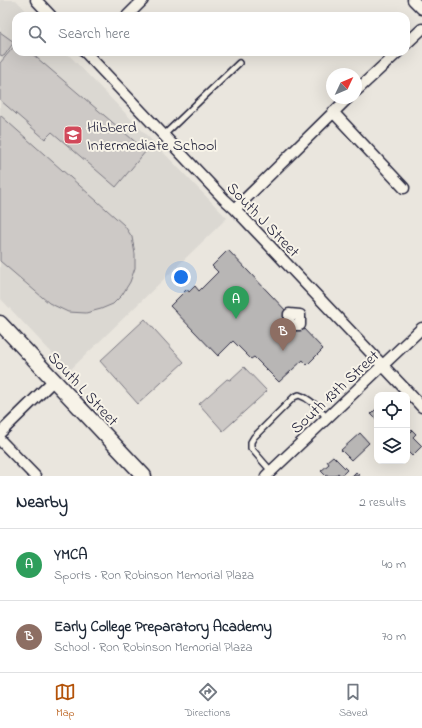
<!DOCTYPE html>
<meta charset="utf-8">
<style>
:root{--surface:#fff;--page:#f2f2f3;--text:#1f2937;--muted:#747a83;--line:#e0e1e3;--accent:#b45309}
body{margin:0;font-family:"Indie Flower",sans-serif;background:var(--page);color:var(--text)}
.controls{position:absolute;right:12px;bottom:12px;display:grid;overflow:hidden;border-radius:8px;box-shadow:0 4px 16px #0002}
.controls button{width:36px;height:36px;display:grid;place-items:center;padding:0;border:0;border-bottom:1px solid var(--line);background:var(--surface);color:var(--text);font:20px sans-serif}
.compass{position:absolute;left:326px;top:68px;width:36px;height:36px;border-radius:50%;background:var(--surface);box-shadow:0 4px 16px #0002;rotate:46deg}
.you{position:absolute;left:181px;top:277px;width:14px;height:14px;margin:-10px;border:3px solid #fff;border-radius:50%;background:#1a73e8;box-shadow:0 0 0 6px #1a73e833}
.badge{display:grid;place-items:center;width:26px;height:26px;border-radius:50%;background:var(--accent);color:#fff;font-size:13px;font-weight:700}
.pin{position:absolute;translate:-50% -33px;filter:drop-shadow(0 1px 2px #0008)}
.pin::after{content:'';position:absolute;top:21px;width:14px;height:12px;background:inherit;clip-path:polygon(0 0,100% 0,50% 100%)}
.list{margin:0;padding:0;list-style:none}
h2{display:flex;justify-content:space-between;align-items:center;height:52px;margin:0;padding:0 16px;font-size:17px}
h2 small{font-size:13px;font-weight:400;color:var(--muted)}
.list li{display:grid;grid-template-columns:26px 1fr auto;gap:12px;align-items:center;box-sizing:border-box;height:72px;padding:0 16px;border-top:1px solid var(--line)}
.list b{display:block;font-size:15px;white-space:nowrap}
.list p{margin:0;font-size:13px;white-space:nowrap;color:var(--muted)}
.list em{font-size:13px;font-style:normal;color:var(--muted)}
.icon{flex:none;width:22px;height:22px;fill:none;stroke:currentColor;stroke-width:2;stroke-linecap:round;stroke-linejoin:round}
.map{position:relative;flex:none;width:422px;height:476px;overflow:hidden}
.search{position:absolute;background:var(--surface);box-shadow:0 4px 16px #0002;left:12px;right:12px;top:12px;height:44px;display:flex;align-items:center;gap:10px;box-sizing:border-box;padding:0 14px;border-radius:12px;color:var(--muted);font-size:15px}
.sheet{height:196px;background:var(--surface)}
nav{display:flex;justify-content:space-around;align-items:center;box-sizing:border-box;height:56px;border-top:1px solid var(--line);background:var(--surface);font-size:11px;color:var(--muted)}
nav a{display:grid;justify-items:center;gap:2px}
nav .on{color:var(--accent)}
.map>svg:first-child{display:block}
.built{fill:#dbd8d2}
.green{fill:#cdc9c6;stroke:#787680}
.building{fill:#b8b6b5;stroke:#22223b}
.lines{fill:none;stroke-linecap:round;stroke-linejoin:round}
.lane-casing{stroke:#22223b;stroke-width:8}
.street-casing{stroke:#22223b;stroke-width:13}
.secondary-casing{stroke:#22223b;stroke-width:17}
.lane{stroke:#f7f3e8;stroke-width:5}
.street{stroke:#f7f3e8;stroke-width:10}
.secondary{stroke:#f7f3e8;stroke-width:14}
.labels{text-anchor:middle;stroke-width:4;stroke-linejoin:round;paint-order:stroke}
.poi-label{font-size:16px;fill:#22223b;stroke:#f7f3e8;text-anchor:start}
.street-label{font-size:16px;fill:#22223b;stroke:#f7f3e8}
</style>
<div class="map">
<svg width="422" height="476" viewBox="0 0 422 476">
<rect width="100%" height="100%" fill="#eae6de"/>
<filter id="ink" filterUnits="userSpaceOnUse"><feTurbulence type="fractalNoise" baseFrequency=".025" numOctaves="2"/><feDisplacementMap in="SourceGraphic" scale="8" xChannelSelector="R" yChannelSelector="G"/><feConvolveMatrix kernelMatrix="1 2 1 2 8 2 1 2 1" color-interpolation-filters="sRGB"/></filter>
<g filter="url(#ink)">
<path class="built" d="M0,0H16L31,16H16V52H66L227,218L69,371L0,298Z"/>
<path class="green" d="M0,32L14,42L4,56L0,55Z
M16,44V52H30L146,151L116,187L52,132L45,139L0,100V63Z
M0,115L124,225L132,237L135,254V268L130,282L122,295L113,304L101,309L86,313L68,312L49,303L0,261Z
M145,319L184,362L138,404L100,361Z
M244,367L267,391L223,431L199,404L227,379L230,380Z"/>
<path class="building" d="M228,250L289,314V325H300L323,349L307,365L303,360L279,382L254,357L251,359L233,341L218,356L170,306L187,289L189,292L195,286L199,291L218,272L212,266Z
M377,408V420L371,414Z
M412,430L416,434L413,437L422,446L412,456L407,451V431L409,433Z
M360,433L369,443L351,460L341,450Z
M333,456L347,470L341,476L338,473L335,476H326L321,471L329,464L327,461Z
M356,472L360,476H352Z"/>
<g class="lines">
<defs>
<path id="lane" d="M164,135L239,63
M271,471L251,448V442L254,437L294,397L299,395C311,399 319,409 327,418"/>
<path id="street" d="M36,0L51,16
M413,0L422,9
M127,16L143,0
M406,44L422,29
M85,52L224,199L235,209L422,407
M356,91L398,52
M333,112L404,188
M235,209L348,98
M289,314L300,315V325H289Z
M0,433L54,380
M0,440L35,476
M266,476L422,328"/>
<path id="secondary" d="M0,323L144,476"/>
</defs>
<use href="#lane" class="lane-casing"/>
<use href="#street" class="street-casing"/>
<use href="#secondary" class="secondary-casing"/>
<use href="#lane" class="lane"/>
<use href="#street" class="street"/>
<use href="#secondary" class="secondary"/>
</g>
</g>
<defs>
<symbol id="school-square" viewBox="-11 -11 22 22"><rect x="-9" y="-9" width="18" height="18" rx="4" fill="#d1495b" stroke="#f7f3e8"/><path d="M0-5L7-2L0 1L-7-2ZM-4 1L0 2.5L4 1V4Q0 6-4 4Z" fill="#fff"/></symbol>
</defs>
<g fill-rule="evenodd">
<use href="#school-square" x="62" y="124" width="22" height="22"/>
</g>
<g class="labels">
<g class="poi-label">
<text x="87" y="132">Hibberd<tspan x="87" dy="18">Intermediate School</tspan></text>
</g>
<g class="street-label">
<text transform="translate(264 219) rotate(46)" y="6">South J Street</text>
<text transform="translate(84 388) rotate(47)" y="6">South L Street</text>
<text transform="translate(334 391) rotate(-43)" y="6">South 13th Street</text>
</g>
</g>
</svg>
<div class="controls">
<button><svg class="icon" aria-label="locate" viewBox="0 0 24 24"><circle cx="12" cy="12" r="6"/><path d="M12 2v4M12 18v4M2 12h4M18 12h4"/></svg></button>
<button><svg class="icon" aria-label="layers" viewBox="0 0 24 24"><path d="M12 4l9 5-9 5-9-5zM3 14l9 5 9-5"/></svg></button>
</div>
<svg class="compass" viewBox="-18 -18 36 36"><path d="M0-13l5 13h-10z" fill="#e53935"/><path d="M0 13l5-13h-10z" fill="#747a83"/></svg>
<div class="you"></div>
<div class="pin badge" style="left:236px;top:319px;background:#2e9e5b">A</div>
<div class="pin badge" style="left:283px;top:351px;background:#8d6e63">B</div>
<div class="search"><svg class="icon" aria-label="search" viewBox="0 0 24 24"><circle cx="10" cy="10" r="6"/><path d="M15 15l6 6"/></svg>Search here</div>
</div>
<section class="sheet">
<h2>Nearby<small>2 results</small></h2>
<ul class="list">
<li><span class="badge" style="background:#2e9e5b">A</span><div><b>YMCA</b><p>Sports · Ron Robinson Memorial Plaza</p></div><em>40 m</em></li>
<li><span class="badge" style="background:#8d6e63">B</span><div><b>Early College Preparatory Academy</b><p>School · Ron Robinson Memorial Plaza</p></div><em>70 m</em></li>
</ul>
</section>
<nav>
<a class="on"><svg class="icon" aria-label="map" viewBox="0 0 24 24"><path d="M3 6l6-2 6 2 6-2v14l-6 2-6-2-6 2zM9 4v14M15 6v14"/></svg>Map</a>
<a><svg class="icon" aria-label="directions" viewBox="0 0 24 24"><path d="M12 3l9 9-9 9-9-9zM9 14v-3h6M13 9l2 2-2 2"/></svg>Directions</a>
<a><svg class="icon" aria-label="saved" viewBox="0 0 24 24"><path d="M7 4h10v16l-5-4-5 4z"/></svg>Saved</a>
</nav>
